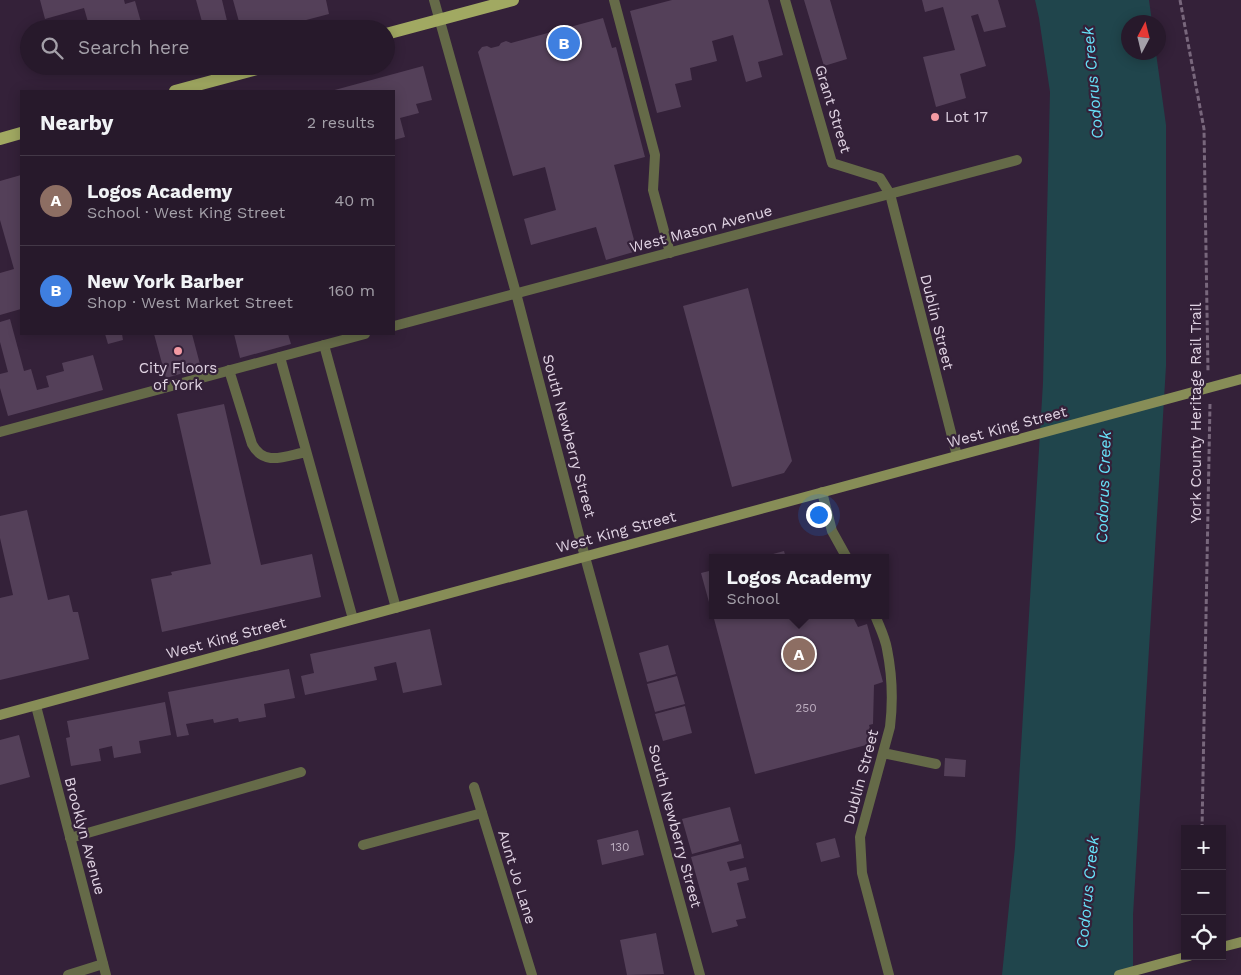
<!DOCTYPE html>
<meta charset="utf-8">
<style>
:root{--surface:#27192b;--page:#2f2233;--text:#f1f3f6;--muted:#a4a0a9;--line:#433847;--accent:#d93025}
body{margin:0;font-family:"Work Sans",sans-serif;background:var(--page);color:var(--text)}
.controls{position:absolute;right:15px;bottom:15px;display:grid;overflow:hidden;border-radius:0px;box-shadow:0 2px 12px #0003}
.controls button{width:45px;height:45px;display:grid;place-items:center;padding:0;border:0;border-bottom:1px solid var(--line);background:var(--surface);color:var(--text);font:25px sans-serif}
.compass{position:absolute;left:1121px;top:15px;width:45px;height:45px;border-radius:50%;background:var(--surface);box-shadow:0 2px 12px #0003;rotate:7deg}
.you{position:absolute;left:818px;top:514px;width:18px;height:18px;margin:-12px;border:4px solid #fff;border-radius:50%;background:#1a73e8;box-shadow:0 0 0 8px #1a73e833}
.badge{display:grid;place-items:center;width:32px;height:32px;border-radius:50%;background:var(--accent);color:#fff;font-size:16px;font-weight:700}
.pin{position:absolute;translate:-50% -50%;border:2px solid #fff;box-shadow:0 1px 5px #0006}
.popup{position:absolute;left:709px;top:554px;width:180px;height:65px;box-sizing:border-box;display:grid;place-content:center;border-radius:0px;background:var(--surface);filter:drop-shadow(0 1px 4px #0005);font-size:16px;white-space:nowrap;color:var(--muted)}
.popup b{font-size:19px;color:var(--text)}
.popup::after{content:'';position:absolute;left:50%;top:100%;margin-left:-10px;border:10px solid transparent;border-top-color:var(--surface)}
.list{margin:0;padding:0;list-style:none}
h2{display:flex;justify-content:space-between;align-items:center;height:65px;margin:0;padding:0 20px;font-size:21px}
h2 small{font-size:16px;font-weight:400;color:var(--muted)}
.list li{display:grid;grid-template-columns:32px 1fr auto;gap:15px;align-items:center;box-sizing:border-box;height:90px;padding:0 20px;border-top:1px solid var(--line)}
.list b{display:block;font-size:19px;white-space:nowrap}
.list p{margin:0;font-size:16px;white-space:nowrap;color:var(--muted)}
.list em{font-size:16px;font-style:normal;color:var(--muted)}
.icon{flex:none;width:28px;height:28px;fill:none;stroke:currentColor;stroke-width:2;stroke-linecap:round;stroke-linejoin:round}
.map{position:relative;flex:none;width:1241px;height:975px;overflow:hidden}
.search{position:absolute;background:var(--surface);box-shadow:0 2px 12px #0003;left:20px;top:20px;width:375px;height:55px;display:flex;align-items:center;gap:12px;box-sizing:border-box;padding:0 18px;border-radius:28px;color:var(--muted);font-size:19px}
.panel{position:absolute;background:var(--surface);box-shadow:0 2px 12px #0003;left:20px;top:90px;width:375px;height:245px;border-radius:0px}
.map>svg:first-child{display:block}
.water{fill:#20454c}
.building{fill:#544059}
.lines{fill:none;stroke-linecap:round;stroke-linejoin:round}
.path{stroke:#78677c;stroke-width:3;stroke-dasharray:5 2.5;stroke-linecap:butt}
.lane{stroke:#656a48;stroke-width:10}
.street{stroke:#656a48;stroke-width:10}
.secondary{stroke:#878d57;stroke-width:10}
.primary{stroke:#a1a962;stroke-width:12}
.poi-dot{fill:#f49aa3;stroke:#342139;stroke-width:2}
.labels{text-anchor:middle;stroke-width:4.5;stroke-linejoin:round;paint-order:stroke}
.number-label{font-size:12px;fill:#bdaec0}
.street-label{font-size:15px;fill:#e0d3e3;stroke:#342139}
.poi-label{font-size:15px;fill:#e0d3e3;stroke:#342139;text-anchor:start}
.water-label{font-size:16px;font-style:italic;fill:#67e1f8;stroke:#342139}
</style>
<div class="map">
<svg width="1241" height="975" viewBox="0 0 1241 975">
<rect width="100%" height="100%" fill="#342139"/>
<path class="water" d="M1035,0H1149L1152,22H1128V52L1156,53L1166,125V366L1133,915V975H1002L1015,847L1043,383L1050,92L1039,18Z"/>
<path class="building" d="M40,0H124L125,4L135,1L143,29H90L84,8L45,19Z
M196,0H222L229,29H204Z
M233,0H326L329,14L272,29H241Z
M672,0H768L783,55L758,62L762,77L746,82L733,35L712,41L717,61L690,68L692,80L675,84L681,107L657,113L630,11Z
M804,0H830L847,59L824,66Z
M922,0H998L1006,27L984,32L978,14L971,16L986,66L960,74L966,98L936,107L923,57L955,50L943,7L925,12Z
M603,18L612,48L616,47L645,157L614,165L637,251L606,260L596,227L531,245L524,219L556,210L545,167L513,176L478,52L482,47L487,46L491,48L499,46L501,43L506,41L511,43Z
M83,66H117L118,67L85,75Z
M423,66L432,100L416,104L419,113L400,118L405,137L394,140V91H331Z
M21,175V210L20,211L21,216V309L0,315V273L14,269L0,220V181Z
M748,288L792,461L784,473L732,487L683,306Z
M10,319L24,371L31,369L37,390L49,387L46,376L64,371L62,363L93,355L103,390L8,416L0,388V374L8,372L0,342V322Z
M105,334H122L123,340L108,344Z
M154,334H192L201,368L166,378Z
M234,334H288L291,344L240,358Z
M224,404L261,565L312,554L321,597L162,632L151,579L172,575L171,572L211,564L177,414Z
M27,510L48,600L69,595L73,612H78L89,659L0,680V598L13,595L0,538V516Z
M784,551L786,558H762V557Z
M713,570V613H712L701,573Z
M713,615H852L858,627L867,624L883,682L874,685L873,724L869,725L874,743L755,774Z
M430,629L442,685L403,693L396,662L374,667L377,680L305,695L301,676L314,673L310,654Z
M668,645L676,674L647,682L639,653Z
M289,669L295,698L264,704L266,717L239,722L238,718L214,723L213,719L186,724L189,735L177,737L168,692Z
M677,676L685,704L655,712L647,684Z
M165,702L171,735L139,741L141,753L114,758L112,746L99,749L101,761L71,766L66,738L70,737L67,721Z
M685,706L692,733L663,741L655,714Z
M19,735L30,777L0,785V740Z
M945,758L966,760L965,777L944,776Z
M730,807L739,841L692,854L682,819Z
M638,830L644,855L602,865L597,840Z
M835,838L840,857L821,862L816,843Z
M741,844L744,858L727,862L730,871L746,867L749,880L737,883L746,918L736,920L738,926L712,933L691,857Z
M656,933L664,974L627,975L620,940Z"/>
<g class="lines">
<path class="path" d="M1180,0L1204,129L1208,372
M1202,829L1210,403"/>
<path class="lane" d="M614,0L655,155L653,190L670,253
M785,0L832,163L880,178L890,194L957,456
M324,345L396,608
M280,357L353,619
M229,370L252,444C264,467 285,456 306,452
M822,492L832,531L847,558
M875,615C879,626 885,637 887,649C892,674 893,702 890,727L860,837L862,873L889,975
M883,753L936,764
M70,838L301,772
M363,845L482,813
M68,975L103,964"/>
<path class="street" d="M434,0L516,293L579,535L700,975
M394,326L1017,160
M0,432L365,334
M36,706L106,975
M474,787L532,975"/>
<path class="secondary" d="M0,715L1241,379
M1222,947L1241,942
M1119,975L1189,956"/>
<path class="primary" d="M386,34L513,0
M175,91L268,66
M0,139L21,133"/>
</g>
<g class="poi-dot">
<circle cx="935" cy="117" r="5"/>
<circle cx="178" cy="351" r="5"/>
</g>
<g class="labels">
<g class="number-label">
<text x="806" y="712">250</text>
<text x="620" y="851">130</text>
</g>
<g class="street-label">
<text transform="translate(833 109) rotate(73)" y="5">Grant Street</text>
<text transform="translate(701 229) rotate(-15)" y="5">West Mason Avenue</text>
<text transform="translate(937 322) rotate(76)" y="5">Dublin Street</text>
<text transform="translate(1196 413) rotate(-90)" y="5">York County Heritage Rail Trail</text>
<text transform="translate(1007 427) rotate(-15)" y="5">West King Street</text>
<text transform="translate(569 436) rotate(75)" y="5">South Newberry Street</text>
<text transform="translate(616 532) rotate(-15)" y="5">West King Street</text>
<text transform="translate(226 638) rotate(-15)" y="5">West King Street</text>
<text transform="translate(861 777) rotate(-75)" y="5">Dublin Street</text>
<text transform="translate(675 826) rotate(75)" y="5">South Newberry Street</text>
<text transform="translate(85 836) rotate(75)" y="5">Brooklyn Avenue</text>
<text transform="translate(517 877) rotate(73)" y="5">Aunt Jo Lane</text>
</g>
<g class="poi-label">
<text x="945" y="122">Lot 17</text>
<text x="178" y="373" text-anchor="middle">City Floors<tspan x="178" dy="17">of York</tspan></text>
</g>
<g class="water-label">
<text transform="translate(1092 83) rotate(-95)" y="6">Codorus Creek</text>
<text transform="translate(1103 487) rotate(-88)" y="6">Codorus Creek</text>
<text transform="translate(1087 892) rotate(-84)" y="6">Codorus Creek</text>
</g>
</g>
</svg>
<div class="controls">
<button>+</button>
<button>−</button>
<button><svg class="icon" aria-label="locate" viewBox="0 0 24 24"><circle cx="12" cy="12" r="6"/><path d="M12 2v4M12 18v4M2 12h4M18 12h4"/></svg></button>
</div>
<svg class="compass" viewBox="-18 -18 36 36"><path d="M0-13l5 13h-10z" fill="#e53935"/><path d="M0 13l5-13h-10z" fill="#a4a0a9"/></svg>
<div class="you"></div>
<div class="pin badge" style="left:799px;top:654px;background:#8d6e63">A</div>
<div class="popup"><b>Logos Academy</b>School</div>
<div class="pin badge" style="left:564px;top:43px;background:#3f7fe0">B</div>
<div class="search"><svg class="icon" aria-label="search" viewBox="0 0 24 24"><circle cx="10" cy="10" r="6"/><path d="M15 15l6 6"/></svg>Search here</div>
<section class="panel">
<h2>Nearby<small>2 results</small></h2>
<ul class="list">
<li><span class="badge" style="background:#8d6e63">A</span><div><b>Logos Academy</b><p>School · West King Street</p></div><em>40 m</em></li>
<li><span class="badge" style="background:#3f7fe0">B</span><div><b>New York Barber</b><p>Shop · West Market Street</p></div><em>160 m</em></li>
</ul>
</section>
</div>
